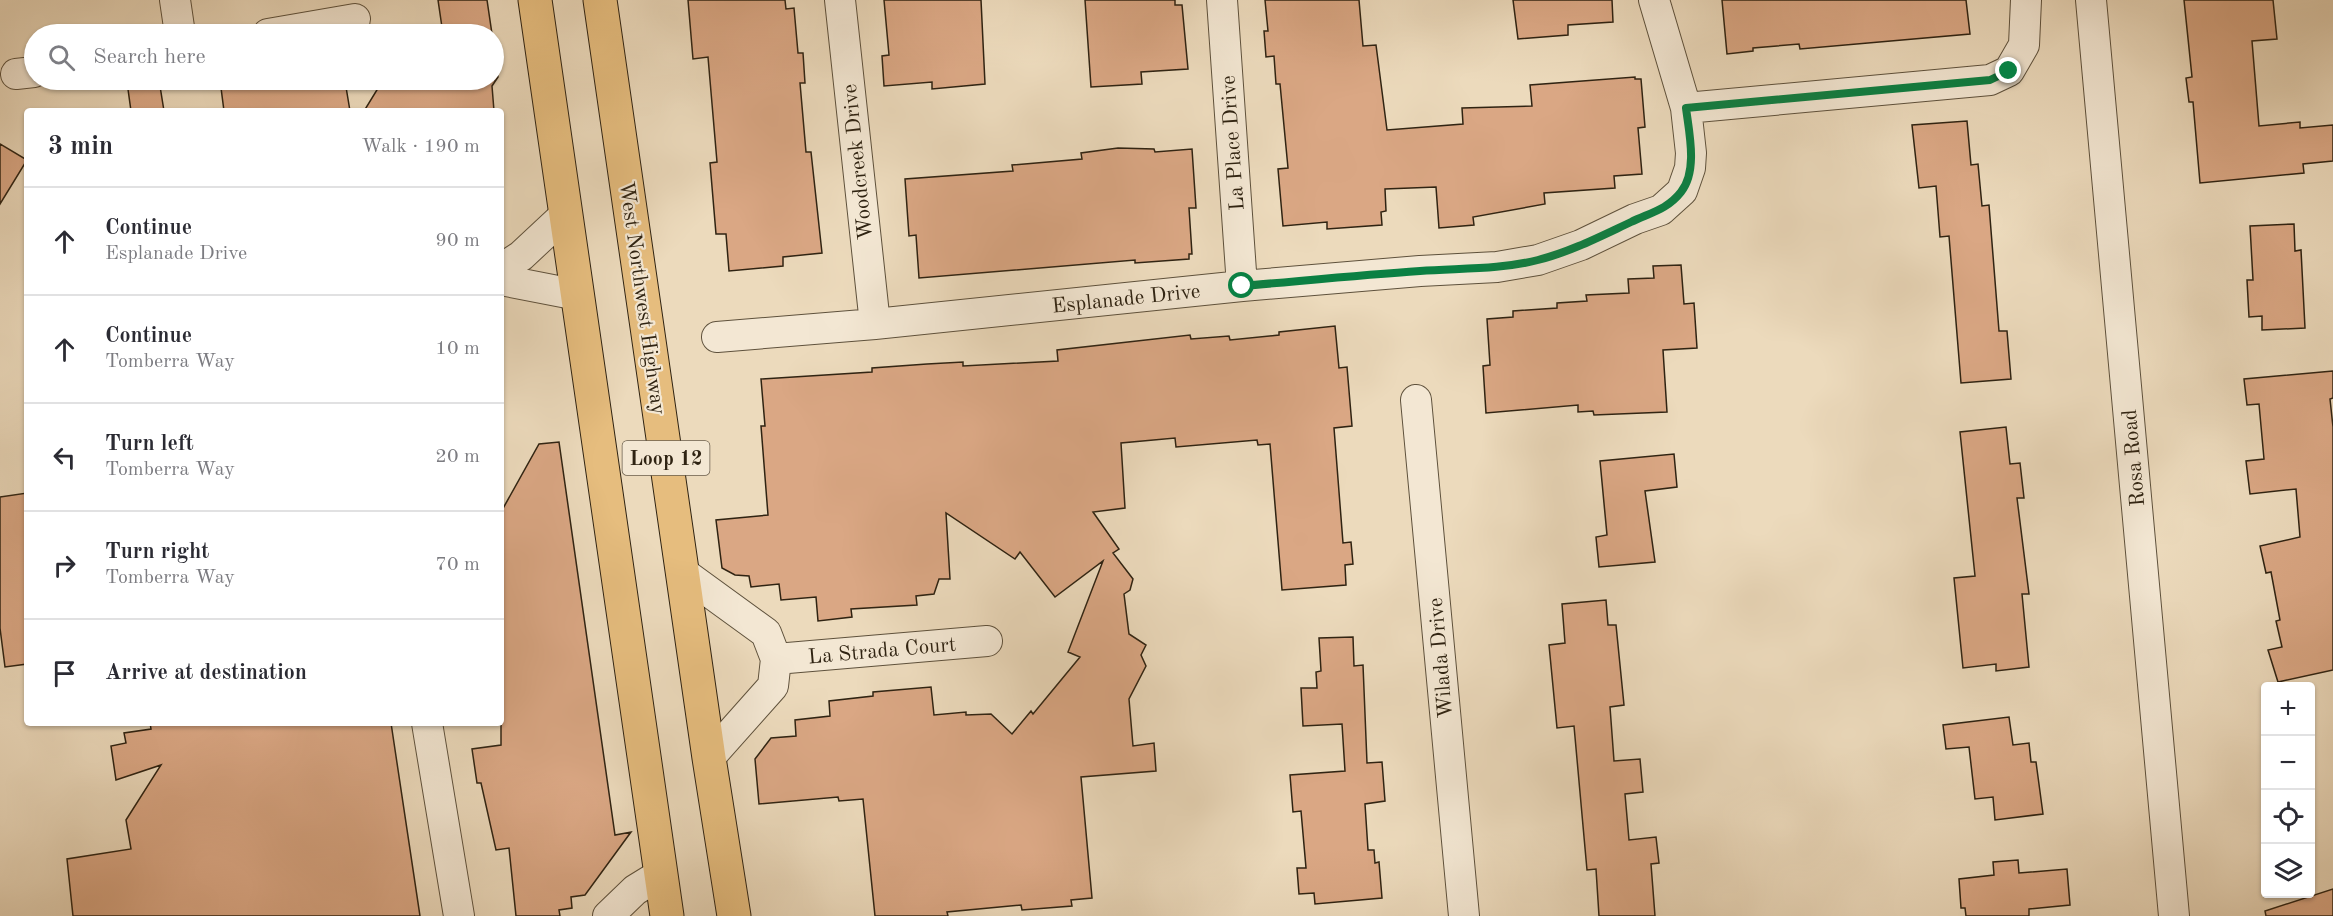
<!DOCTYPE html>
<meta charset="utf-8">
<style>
:root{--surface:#fff;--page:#f2f2f3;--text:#2b2b33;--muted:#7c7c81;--line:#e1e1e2}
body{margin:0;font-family:"Old Standard TT",serif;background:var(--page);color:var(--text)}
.controls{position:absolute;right:18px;bottom:18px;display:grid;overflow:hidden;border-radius:6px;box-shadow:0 2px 4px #0004}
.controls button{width:54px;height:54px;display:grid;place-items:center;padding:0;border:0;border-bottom:2px solid var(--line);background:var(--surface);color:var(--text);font:30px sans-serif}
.stop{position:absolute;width:18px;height:18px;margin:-14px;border:4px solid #0b8043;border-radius:50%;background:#fff}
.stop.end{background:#0b8043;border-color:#fff;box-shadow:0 2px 6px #0008}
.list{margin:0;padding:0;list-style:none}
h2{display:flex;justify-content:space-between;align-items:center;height:78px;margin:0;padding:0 24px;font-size:26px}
h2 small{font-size:20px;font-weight:400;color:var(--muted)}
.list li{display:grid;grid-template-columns:39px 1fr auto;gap:18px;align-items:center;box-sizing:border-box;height:108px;padding:0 24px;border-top:2px solid var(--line)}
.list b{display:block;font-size:22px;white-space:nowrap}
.list p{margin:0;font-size:20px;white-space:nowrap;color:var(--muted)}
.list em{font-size:20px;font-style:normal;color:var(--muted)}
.icon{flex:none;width:33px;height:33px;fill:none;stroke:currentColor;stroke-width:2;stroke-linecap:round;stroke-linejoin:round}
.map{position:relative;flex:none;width:2333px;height:916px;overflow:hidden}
.search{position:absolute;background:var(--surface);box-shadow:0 2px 4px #0004;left:24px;top:24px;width:480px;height:66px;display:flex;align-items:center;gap:15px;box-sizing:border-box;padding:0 21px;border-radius:33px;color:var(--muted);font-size:22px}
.panel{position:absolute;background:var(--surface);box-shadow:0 2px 4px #0004;left:24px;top:108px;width:480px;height:618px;border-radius:6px}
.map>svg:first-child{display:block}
.building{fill:#daa784;stroke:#2f2312;stroke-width:1.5}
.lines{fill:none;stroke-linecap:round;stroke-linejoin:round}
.minor-casing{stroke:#5e513c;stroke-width:32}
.major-casing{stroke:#2f2312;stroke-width:35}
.minor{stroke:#f3e7d3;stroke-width:30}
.major{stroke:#e6bd7e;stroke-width:33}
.route{stroke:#0b8043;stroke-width:8}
.labels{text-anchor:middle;stroke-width:4.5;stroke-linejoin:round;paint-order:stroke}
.shield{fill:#f3e7d3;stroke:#6a5e4c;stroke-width:1.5}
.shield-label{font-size:20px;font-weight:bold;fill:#2f2312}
.street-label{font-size:21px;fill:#2f2312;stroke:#f3e7d3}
</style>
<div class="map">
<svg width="2333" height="916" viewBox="0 0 2333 916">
<rect width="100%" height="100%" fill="#ecdabc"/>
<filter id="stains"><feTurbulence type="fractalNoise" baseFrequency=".00333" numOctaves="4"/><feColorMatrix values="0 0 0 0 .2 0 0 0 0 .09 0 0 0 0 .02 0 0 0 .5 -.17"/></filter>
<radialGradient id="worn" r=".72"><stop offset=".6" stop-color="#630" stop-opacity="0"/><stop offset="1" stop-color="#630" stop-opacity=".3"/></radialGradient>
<path class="building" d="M438,0H487L492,34H443Z
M688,0H785L786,9L794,8L798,53H803L805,83H800L806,152H811L822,253L783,257V266L729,271L726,234H716L710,163L717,162L708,57L693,59Z
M884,0H981L985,84L932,89V82L884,86L882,56L889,55Z
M1085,0H1175V5H1182L1188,69L1141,72L1142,84L1091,87Z
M1265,0H1359L1363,46L1376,45L1387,130L1463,124L1462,108L1532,106L1530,85L1635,77V79H1641L1645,127L1638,128L1642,174L1614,176L1615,188L1544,193L1545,204L1473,217L1474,225L1439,228L1436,187L1385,189L1386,211L1381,212L1382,225L1327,229V222L1283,226L1278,169L1288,168L1280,84H1276L1274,56L1266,57L1264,31H1268Z
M1513,0H1612L1613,22L1568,25V35L1518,39Z
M1722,0H1966L1970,34L1800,49L1799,44L1753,48V51L1727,54Z
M2184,0H2273L2277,39L2252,41L2259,126L2300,122V128L2333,125V161L2303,164L2304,173L2200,183L2193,102H2189L2186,78L2192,77Z
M494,46L498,77L492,86L494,111H364L383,80H494Z
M147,80H159L164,111H131L127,82Z
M220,80H338L339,88L346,87L350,111H224Z
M1967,121L1971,165L1978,164L1982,206L1989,205L1999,331H2007L2011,379L1961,383L1949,236L1940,237L1936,186L1919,188L1912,125Z
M0,144L27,160L0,204Z
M1118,148L1154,149L1155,152L1192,149L1196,208H1189L1192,254H1189V259L1135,263V260L919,278L916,235L909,236L905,179L1013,171L1012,165L1082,159L1081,153Z
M2294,224L2295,251L2301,250L2305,328L2262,330V316L2249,317L2247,280H2253L2250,226Z
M1681,265L1684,304L1694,303L1697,348L1663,350L1667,412L1594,415L1593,411L1578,412V405L1486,413L1483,366L1490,365L1487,319L1513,317V311L1557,308V303L1587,301L1586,295L1629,293L1628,279L1654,278L1653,266Z
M1335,326L1339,368L1347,367L1352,426L1334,428L1343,543L1351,542L1353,564L1345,565L1346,585L1282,590L1270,444L1258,445L1257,440L1176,447L1175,438L1121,443L1125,508L1093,512L1119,549L1113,553L1133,579L1130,590L1124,594L1129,634L1146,645L1141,655L1146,666L1129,699L1133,746L1154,743L1156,771L1081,777L1092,898L1071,900L1072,906L1022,910L1021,905L947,912L948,916H875L863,799L839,801L838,797L759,804L755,759L771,738L796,736L795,720L830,716L829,701L873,696V692L931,687L934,715L966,712V715L991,714L1012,734L1031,711L1033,714L1080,657L1068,652L1103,561L1055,597L1020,552L1015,559L946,513L950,579H939L934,594L916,596L917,605L851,609L852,617L818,621L816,597L781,600L779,584L751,587L749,576L735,575L722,568L716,520L768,515L761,426H765L761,379L872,372V368L927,364L963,362V366L1058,361L1057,350L1190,335L1191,339L1229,336L1230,340L1279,335V332Z
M2333,371V398L2330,399L2333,427V670L2278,682L2268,650L2282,647L2276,621L2280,620L2271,572L2266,573L2260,546L2300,537L2296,489L2250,494L2246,461L2264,459L2259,404L2247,405L2244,379Z
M2006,427L2010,464L2020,463L2024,498H2017L2029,594H2022L2029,667L1996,671V664L1963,668L1954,578L1975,576L1960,432Z
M559,442L615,835L631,832L585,895L571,897L572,908L559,910L560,916H516L509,848L496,850L481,783H477L472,749L501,745V512L539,444Z
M1674,454L1677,487L1645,491L1655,562L1599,567L1596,537L1607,535L1600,461Z
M27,493V664L5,667L0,628V497Z
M1606,600L1608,625H1616L1624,705L1610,707L1614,761L1640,759L1643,792L1625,794L1629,840L1656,837L1659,863L1651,864L1655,916H1599L1596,869L1587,870L1574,726L1557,728L1549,645L1565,643L1562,604Z
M1353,637L1354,666L1363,665L1367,763L1382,762L1385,801L1365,804L1368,850H1374L1375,863L1379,862L1382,898L1315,904L1314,893L1299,894L1297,868H1306L1301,811L1293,812L1290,775L1345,771L1342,724L1303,726L1301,688H1317L1316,672L1321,671L1319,638Z
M2009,717L2013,745L2029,743L2031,762H2036L2043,814L1995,820L1993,797L1975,799L1969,747L1946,749L1943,725Z
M150,723H391L420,916H73L67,859L131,849L126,820L161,765L116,780L111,746L126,743L124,733L151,729Z
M2018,860L2019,873L2067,869L2070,905L2029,909V916H1966L1965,908H1961L1959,879L1994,875L1993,862Z
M2333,889V916H2266L2265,911Z"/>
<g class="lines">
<defs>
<path id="minor" d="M175,0L180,34
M840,0L875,324
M1222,0L1242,286
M2091,0L2174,916
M268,34L355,19
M16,74L34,72
M1686,108L1990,80L2009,71L2024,45L2026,0
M501,269L521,256L566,214
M501,280L578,295
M717,337L875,324L1242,286L1420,271L1497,267L1538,260L1581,245L1635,219L1661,210L1682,191L1690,168L1691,153L1686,108L1654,0
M1416,400L1464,916
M682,572L766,633L776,659L773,686L709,758
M776,659L987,641
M427,723L459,916
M608,916L635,890L661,874"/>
<path id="major" d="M535,0L667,916
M600,0L709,758L734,916"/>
</defs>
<use href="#minor" class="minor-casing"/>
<use href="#major" class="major-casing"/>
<use href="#minor" class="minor"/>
<use href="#major" class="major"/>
</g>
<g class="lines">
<path class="route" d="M1242,286C1301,281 1361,275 1420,271C1459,268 1499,270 1538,260C1570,252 1601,236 1631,222C1649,213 1667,210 1681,192C1698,171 1689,132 1686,108L1990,80L2009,71"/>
</g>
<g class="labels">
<rect class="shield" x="622.5" y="441" width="87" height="34" rx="4.5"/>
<g class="shield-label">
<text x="666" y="465">Loop 12</text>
</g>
<g class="street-label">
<text transform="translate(1232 143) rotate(-94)" y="7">La Place Drive</text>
<text transform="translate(857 162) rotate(-96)" y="7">Woodcreek Drive</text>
<text transform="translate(643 298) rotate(82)" y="7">West Northwest Highway</text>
<text transform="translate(1126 298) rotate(-6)" y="7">Esplanade Drive</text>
<text transform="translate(2133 458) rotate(-95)" y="7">Rosa Road</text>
<text transform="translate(882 650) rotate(-5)" y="7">La Strada Court</text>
<text transform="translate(1440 658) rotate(-95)" y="7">Wilada Drive</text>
</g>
</g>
<rect width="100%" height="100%" filter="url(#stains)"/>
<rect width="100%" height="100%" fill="url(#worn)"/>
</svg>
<div class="controls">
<button>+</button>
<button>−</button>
<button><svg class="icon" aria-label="locate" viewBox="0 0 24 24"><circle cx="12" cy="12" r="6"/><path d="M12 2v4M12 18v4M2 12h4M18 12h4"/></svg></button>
<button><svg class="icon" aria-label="layers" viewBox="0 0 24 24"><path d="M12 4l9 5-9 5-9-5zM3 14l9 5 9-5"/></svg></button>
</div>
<div class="stop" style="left:1242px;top:286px"></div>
<div class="stop end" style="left:2009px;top:71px"></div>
<div class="search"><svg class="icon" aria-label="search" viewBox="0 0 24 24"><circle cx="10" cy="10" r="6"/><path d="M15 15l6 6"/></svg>Search here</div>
<section class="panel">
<h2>3 min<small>Walk · 190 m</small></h2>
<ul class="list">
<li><svg class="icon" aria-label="ahead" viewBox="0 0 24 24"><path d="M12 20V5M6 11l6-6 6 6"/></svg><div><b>Continue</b><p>Esplanade Drive</p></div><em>90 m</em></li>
<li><svg class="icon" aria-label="ahead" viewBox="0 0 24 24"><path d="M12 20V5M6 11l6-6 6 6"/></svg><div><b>Continue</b><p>Tomberra Way</p></div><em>10 m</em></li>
<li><svg class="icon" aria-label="left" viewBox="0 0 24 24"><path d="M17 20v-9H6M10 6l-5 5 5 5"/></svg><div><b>Turn left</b><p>Tomberra Way</p></div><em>20 m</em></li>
<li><svg class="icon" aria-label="right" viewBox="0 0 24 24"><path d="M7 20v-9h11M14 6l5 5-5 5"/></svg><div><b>Turn right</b><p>Tomberra Way</p></div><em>70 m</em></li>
<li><svg class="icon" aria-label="arrive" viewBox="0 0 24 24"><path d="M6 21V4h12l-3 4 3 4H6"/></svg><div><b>Arrive at destination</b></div></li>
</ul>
</section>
</div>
